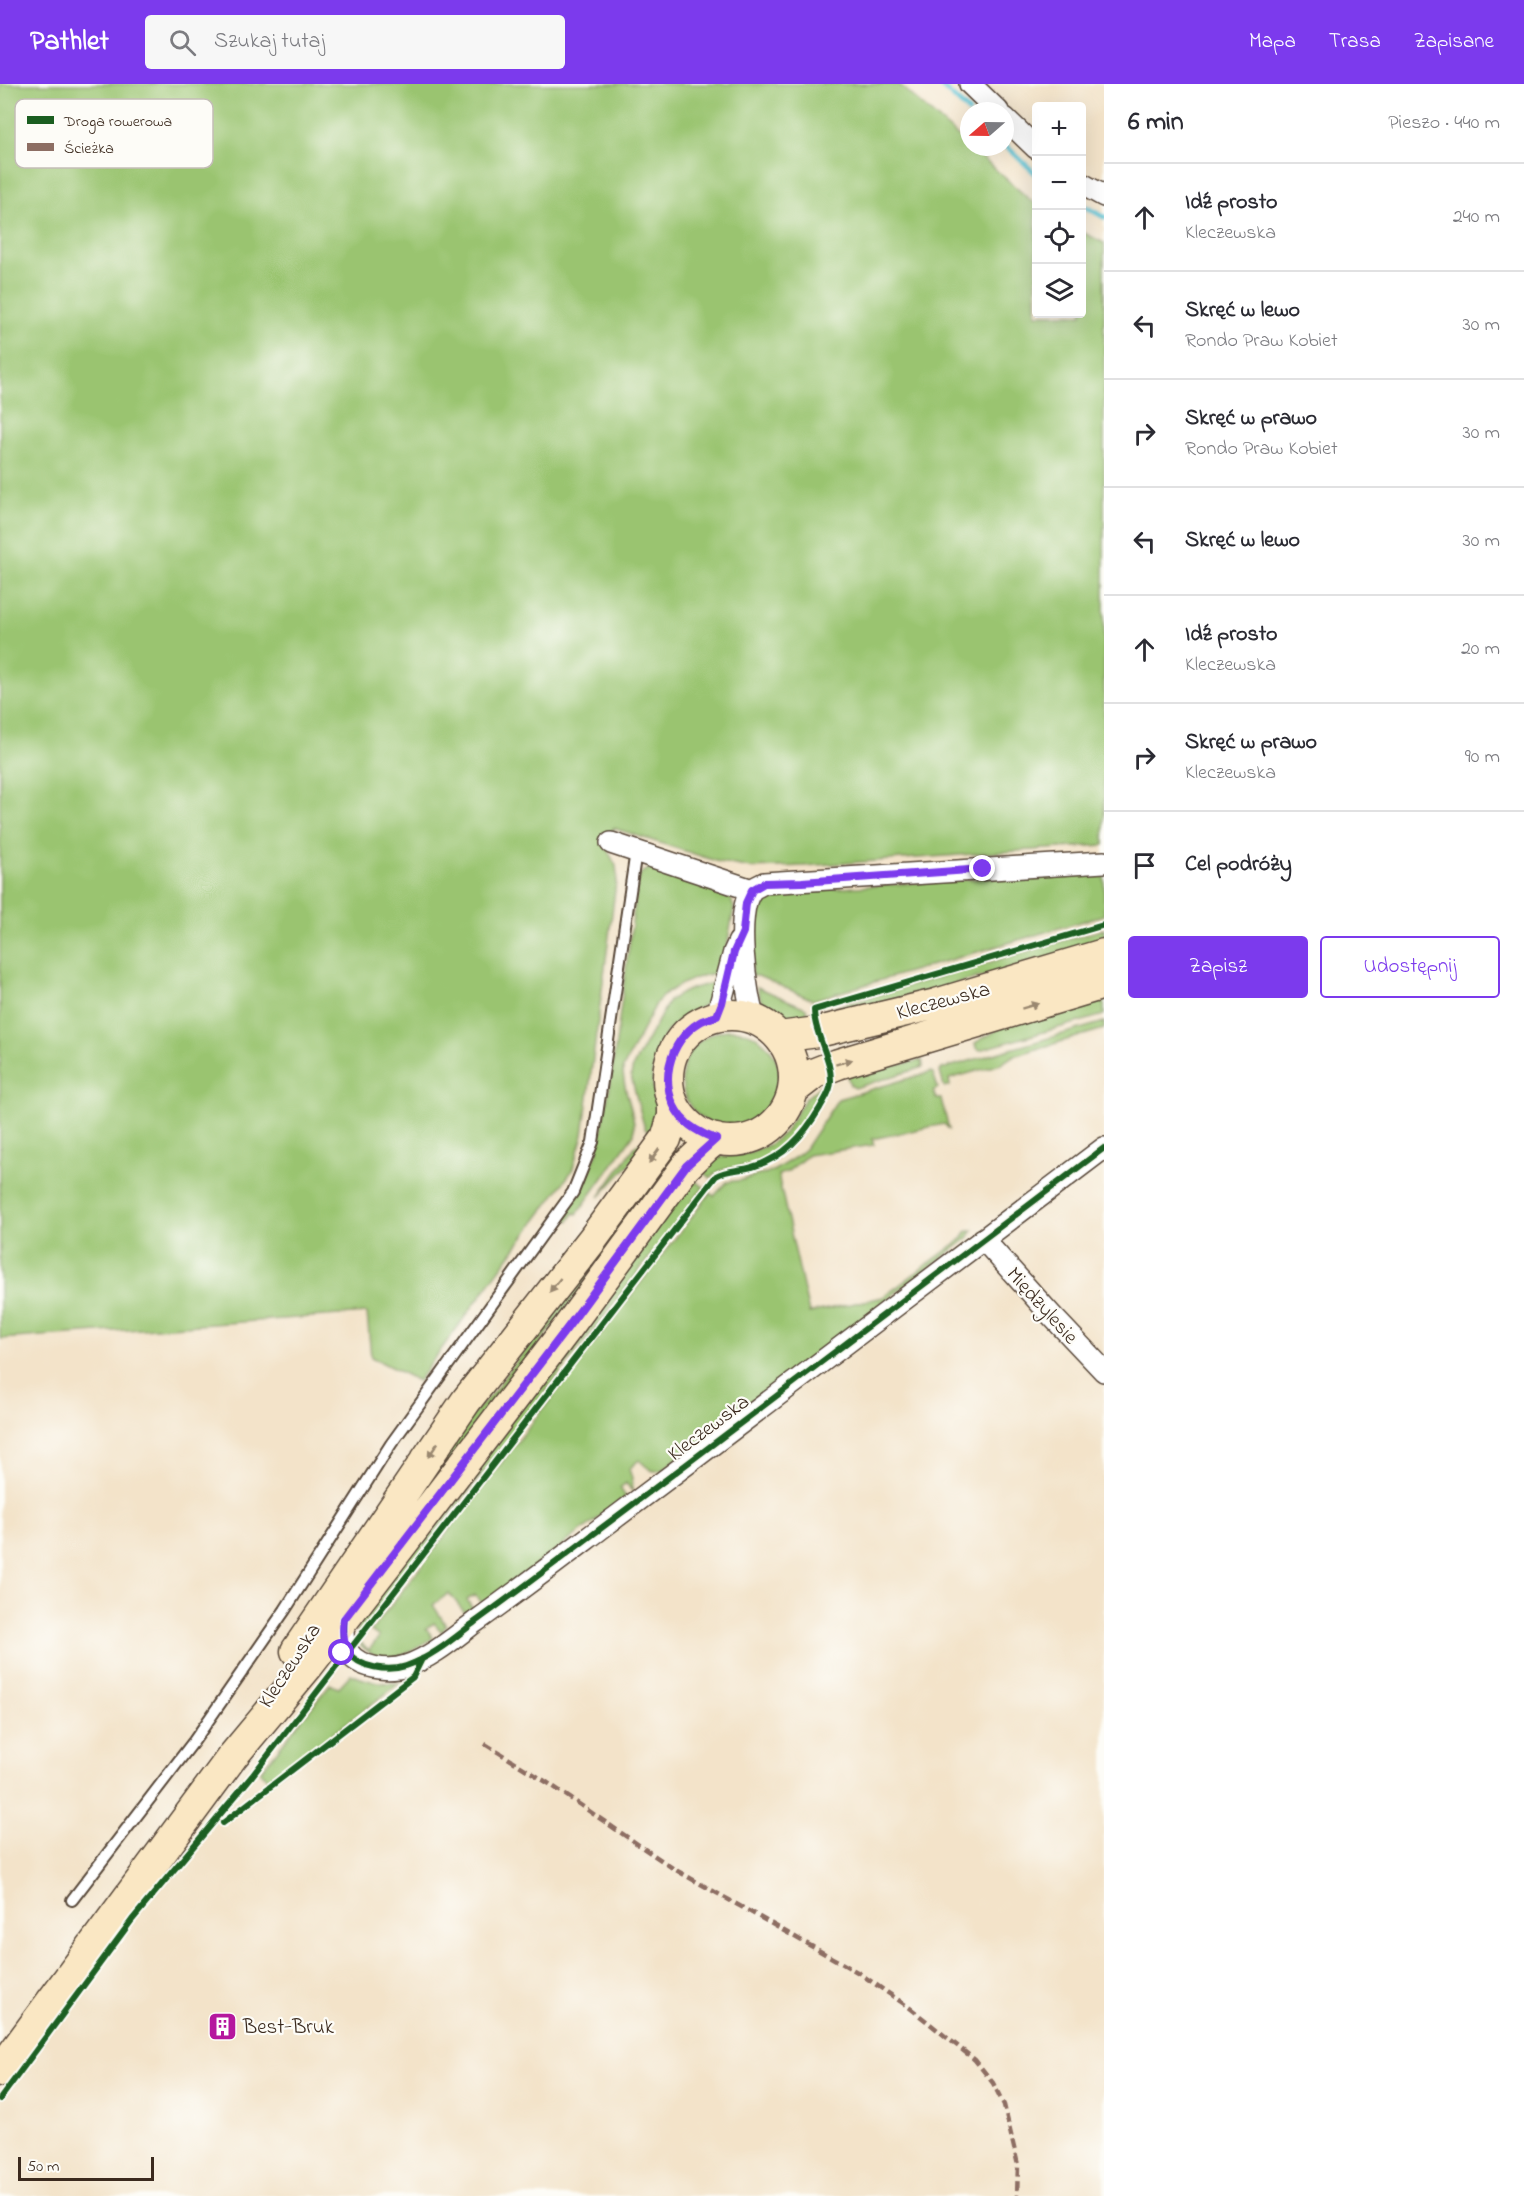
<!DOCTYPE html>
<html lang="pl">
<meta charset="utf-8">
<style>
:root{--surface:#fff;--page:#f7f7f7;--text:#2b2b33;--muted:#7c7c81;--line:#e1e1e2;--accent:#7c3aed}
body{margin:0;font-family:"Indie Flower",sans-serif;background:var(--page);color:var(--text)}
.controls{position:absolute;right:18px;top:18px;display:grid;overflow:hidden;border-radius:6px;box-shadow:0 6px 24px #0002}
.controls button{width:54px;height:54px;display:grid;place-items:center;padding:0;border:0;border-bottom:2px solid var(--line);background:var(--surface);color:var(--text);font:30px sans-serif}
.compass{position:absolute;left:960px;top:18px;width:54px;height:54px;border-radius:50%;background:var(--surface);box-shadow:0 6px 24px #0002;rotate:250deg}
.scale{position:absolute;left:18px;bottom:15px;width:136px;box-sizing:border-box;padding-left:6px;border:3px solid #3b2a1e;border-top:0;font-size:16px;line-height:21px;white-space:nowrap;color:#3b2a1e;-webkit-text-stroke:4px #fdfcf7;paint-order:stroke}
.stop{position:absolute;width:18px;height:18px;margin:-14px;border:4px solid #7c3aed;border-radius:50%;background:#fff}
.stop.end{background:#7c3aed;border-color:#fff;box-shadow:0 2px 6px #0008}
.list{margin:0;padding:0;list-style:none}
h2{display:flex;justify-content:space-between;align-items:center;height:78px;margin:0;padding:0 24px;font-size:26px}
h2 small{font-size:20px;font-weight:400;color:var(--muted)}
.list li{display:grid;grid-template-columns:39px 1fr auto;gap:18px;align-items:center;box-sizing:border-box;height:108px;padding:0 24px;border-top:2px solid var(--line)}
.list b{display:block;font-size:22px;white-space:nowrap}
.list p{margin:0;font-size:20px;white-space:nowrap;color:var(--muted)}
.list em{font-size:20px;font-style:normal;color:var(--muted)}
.actions{display:flex;gap:12px;padding:18px 24px}
.actions a{flex:1;padding:14px 0;border:2px solid var(--accent);border-radius:6px;text-align:center;font-size:21px;color:var(--accent)}
.actions .main{background:var(--accent);color:#fff}
.icon{flex:none;width:33px;height:33px;fill:none;stroke:currentColor;stroke-width:2;stroke-linecap:round;stroke-linejoin:round}
.map{position:relative;flex:none;width:1104px;height:2112px;overflow:hidden}
header{display:flex;align-items:center;gap:36px;box-sizing:border-box;height:84px;padding:0 30px;background:var(--accent);color:#fff}
header strong{font-size:28px}
nav{display:flex;gap:33px;margin-inline-start:auto;font-size:21px}
.search{width:420px;height:54px;background:var(--page);display:flex;align-items:center;gap:15px;box-sizing:border-box;padding:0 21px;border-radius:6px;color:var(--muted);font-size:22px}
main{display:flex}
aside{flex:1;background:var(--surface)}
.map>svg:first-child{display:block}
.green{fill:#9ac470;stroke:#6a7747;stroke-width:1.5}
.lines{fill:none;stroke-linecap:round;stroke-linejoin:round}
.stream{stroke:#57c1d3;stroke-width:5}
.service-casing{stroke:#574638;stroke-width:14}
.minor-casing{stroke:#574638;stroke-width:24}
.secondary-casing{stroke:#574638;stroke-width:33}
.service{stroke:#fff;stroke-width:10}
.minor{stroke:#fff;stroke-width:21}
.secondary{stroke:#fae7c3;stroke-width:30}
.quiet{stroke:#8d6e63;stroke-width:4.5;stroke-dasharray:9 4.5;stroke-linecap:butt}
.cycleway-casing{stroke:#fdfcf7;stroke-width:10}
.cycleway{stroke:#1b5e20;stroke-width:6}
.oneway{fill:#9a8870}
.route{stroke:#7c3aed;stroke-width:8}
.labels{text-anchor:middle;stroke-width:4.5;stroke-linejoin:round;paint-order:stroke}
.street-label{font-size:21px;fill:#3b2a1e;stroke:#fdfcf7}
.poi-label{font-size:21px;fill:#3b2a1e;stroke:#fdfcf7;text-anchor:start}
.key{fill:#fdfcf7;stroke:#c3bdb6;stroke-width:1.5}
.key-label{font-size:16px;fill:#3b2a1e}
</style>
<header>
<strong>Pathlet</strong>
<div class="search"><svg class="icon" aria-label="search" viewBox="0 0 24 24"><circle cx="10" cy="10" r="6"/><path d="M15 15l6 6"/></svg>Szukaj tutaj</div>
<nav><a>Mapa</a><a>Trasa</a><a>Zapisane</a></nav>
</header>
<main>
<div class="map">
<svg width="1104" height="2112" viewBox="0 0 1104 2112">
<rect width="100%" height="100%" fill="#fdfcf7"/>
<filter id="ink" filterUnits="userSpaceOnUse"><feTurbulence type="fractalNoise" baseFrequency=".0167" numOctaves="2"/><feDisplacementMap in="SourceGraphic" scale="12" xChannelSelector="R" yChannelSelector="G"/><feConvolveMatrix kernelMatrix="1 2 1 2 8 2 1 2 1" color-interpolation-filters="sRGB"/></filter>
<filter id="wash" filterUnits="userSpaceOnUse"><feTurbulence type="fractalNoise" baseFrequency=".008" numOctaves="4" result="noise"/><feDisplacementMap in="SourceGraphic" scale="24" xChannelSelector="R" yChannelSelector="G"/><feGaussianBlur stdDeviation="1.35" result="paint"/><feColorMatrix in="noise" values="0 0 0 0 0 0 0 0 0 0 0 0 0 0 0 0 0 1.4 0 .05"/><feComposite in="paint" operator="in"/></filter>
<g filter="url(#wash)">
<rect width="100%" height="100%" fill="#f3e3c9"/>
<path class="green" d="M0,0H898L1036,121V230H1082V148L1104,159V761L804,782L751,784L719,778L613,744L608,767L616,782L617,791L583,1051L572,1087L418,1297L371,1273L367,1229L0,1255Z
M651,784L716,802L729,809L734,824L722,889C703,888 668,904 657,918L623,984C622,1007 636,1027 634,1050L577,1130L574,1129L569,1137L562,1133L580,1108L597,1069L610,1002L638,796L641,789Z
M1104,786V831L813,916L758,892H752L754,824L759,815L769,809Z
M1104,845V860L832,933L829,925Z
M719,900L708,918L676,939L667,948L660,960L655,975L652,989L653,1003L659,1031L653,1051L645,1044L643,1038L631,992L633,982L669,917C683,907 702,899 719,900Z
M757,903L806,924L810,938C781,938 764,936 757,903Z
M1104,912V931L980,966L976,964L975,959L1002,943Z
M1104,938V945L1013,972L1001,980L949,995L950,1002L944,1003L940,988L942,985Z
M682 995a49 49 0 1 1 98 0a49 49 0 1 1-98 0Z
M922,976L923,983L855,1004L850,1001L847,991Z
M930,988L933,989L938,1004L933,1007L936,1015H941L949,1045L944,1040L872,1055L874,1061L808,1071L787,1088L778,1091L809,1229L883,1213L963,1154L966,1148L973,1146L968,1154L664,1385C652,1391 647,1383 639,1376L629,1385L632,1394V1407L626,1399L620,1404L626,1413L484,1521L475,1511L467,1516L475,1528L469,1531L465,1529L449,1509L433,1521L446,1541L442,1548L434,1539L426,1544L433,1554C409,1570 385,1585 360,1561L361,1559L369,1566L379,1553L371,1547L710,1109L714,1112L727,1098L742,1096L773,1087L794,1074L805,1065L838,1015Z
M826,997C826,1007 820,1014 816,1022C801,1050 784,1071 753,1080C737,1085 723,1081 711,1094L698,1084L714,1074L748,1069L769,1061L785,1048L805,1015Z
M641,1059L647,1061L599,1113L636,1061Z
M666,1075L674,1081L322,1548L466,1338L495,1306Z
M692,1095L704,1103L357,1552L359,1535Z
M351,1590C367,1598 382,1600 400,1599L270,1697L260,1688L330,1600L338,1604Z"/>
<g class="lines">
<path class="stream" d="M939,0L969,28
M1005,61L1036,90
M1082,121L1104,133"/>
</g>
</g>
<g filter="url(#ink)">
<g class="lines">
<defs>
<path id="service" d="M72,1816L194,1657L285,1526L391,1360L573,1108L593,1058L636,767"/>
<path id="minor" d="M970,0L998,27
M1005,34L1036,64
M1082,100L1104,112
M611,759L752,806
M717,932L734,868L739,857
M754,935C746,911 734,826 752,806C755,803 761,801 764,799L1104,778
M983,1155L1052,1232L1104,1287
M344,1535C343,1545 341,1559 348,1568C359,1584 388,1588 406,1582C431,1574 454,1554 475,1538C517,1508 559,1476 600,1445C769,1319 936,1190 1104,1064"/>
<path id="secondary" d="M668 994a63 63 0 1 1 126 0a63 63 0 1 1-126 0Z
M779,953L818,948L936,920L1104,870
M793,1006L815,989L838,980L1104,900
M296,1567L466,1317L592,1156L666,1055L673,1032V1019
M0,1987L232,1673L308,1582L390,1476L568,1243L686,1082L705,1064L716,1055"/>
</defs>
<use href="#service" class="service-casing"/>
<use href="#minor" class="minor-casing"/>
<use href="#secondary" class="secondary-casing"/>
<use href="#service" class="service"/>
<use href="#minor" class="minor"/>
<use href="#secondary" class="secondary"/>
<path class="quiet" d="M485,1660L548,1699L674,1785L859,1889L910,1924L975,1976L993,1999L1004,2021L1018,2081L1017,2112"/>
<defs>
<path id="cycleway" d="M344,1535C343,1545 341,1559 348,1568C359,1584 388,1588 406,1582C431,1574 454,1554 475,1538C517,1508 559,1476 600,1445C769,1319 936,1190 1104,1064
M223,1739L413,1593L422,1575
M0,2015L132,1836L252,1692L716,1092C727,1085 740,1087 752,1083C784,1074 804,1051 820,1024C824,1016 831,1008 831,998C832,975 814,950 814,926L1104,841"/>
</defs>
<use href="#cycleway" class="cycleway-casing"/>
<use href="#cycleway" class="cycleway"/>
</g>
<defs><path id="oneway-solid" d="M-6-.8H1V-3.2L6.5 0L1 3.2V.8H-6Z" transform="scale(1.5)"/></defs>
<g class="oneway">
<use href="#oneway-solid" transform="translate(1030 922) rotate(-17)"/>
<use href="#oneway-solid" transform="translate(844 978) rotate(-17)"/>
<use href="#oneway-solid" transform="translate(654 1072) rotate(126)"/>
<use href="#oneway-solid" transform="translate(555 1201) rotate(128)"/>
<use href="#oneway-solid" transform="translate(433 1366) rotate(124)"/>
</g>
</g>
<g class="lines" filter="url(#ink)">
<path class="route" d="M342,1569H348C343,1558 342,1548 344,1535L568,1243L686,1082L716,1055C702,1050 690,1044 681,1033C657,1003 668,957 700,938C705,935 711,934 717,932L722,919L734,868L743,848L746,819L752,806L764,799L802,798L983,785"/>
</g>
<defs>
<symbol id="building-square" viewBox="-11 -11 22 22"><rect x="-9" y="-9" width="18" height="18" rx="4" fill="#b5179e" stroke="#fdfcf7"/><path d="M-4-6H4V6H1V3H-1V6H-4ZM-2.5-4.3h1.7v1.8h-1.7ZM.8-4.3h1.7v1.8H.8ZM-2.5-1h1.7V.8h-1.7ZM.8-1h1.7V.8H.8Z" fill="#fff"/></symbol>
</defs>
<g fill-rule="evenodd">
<use href="#building-square" x="206" y="1926" width="33" height="33"/>
</g>
<g class="labels">
<g class="street-label">
<text transform="translate(943 916) rotate(-15)" y="7">Kleczewska</text>
<text transform="translate(1043 1221) rotate(48)" y="7">Międzylesie</text>
<text transform="translate(708 1343) rotate(-37)" y="7">Kleczewska</text>
<text transform="translate(289 1581) rotate(-57)" y="7">Kleczewska</text>
</g>
<g class="poi-label">
<text x="243" y="1949">Best-Bruk</text>
</g>
</g>
<rect x="15" y="15" width="198" height="69" rx="9" class="key"/>
<rect x="27" y="32" width="27" height="8" fill="#1b5e20"/>
<rect x="27" y="59" width="27" height="8" fill="#8d6e63"/>
<g class="key-label">
<text x="64" y="42">Droga rowerowa</text>
<text x="64" y="69">Ścieżka</text>
</g>
</svg>
<div class="controls">
<button>+</button>
<button>−</button>
<button><svg class="icon" aria-label="locate" viewBox="0 0 24 24"><circle cx="12" cy="12" r="6"/><path d="M12 2v4M12 18v4M2 12h4M18 12h4"/></svg></button>
<button><svg class="icon" aria-label="layers" viewBox="0 0 24 24"><path d="M12 4l9 5-9 5-9-5zM3 14l9 5 9-5"/></svg></button>
</div>
<svg class="compass" viewBox="-18 -18 36 36"><path d="M0-13l5 13h-10z" fill="#e53935"/><path d="M0 13l5-13h-10z" fill="#7c7c81"/></svg>
<div class="scale">50 m</div>
<div class="stop" style="left:342px;top:1569px"></div>
<div class="stop end" style="left:983px;top:785px"></div>
</div>
<aside>
<h2>6 min<small>Pieszo · 440 m</small></h2>
<ul class="list">
<li><svg class="icon" aria-label="ahead" viewBox="0 0 24 24"><path d="M12 20V5M6 11l6-6 6 6"/></svg><div><b>Idź prosto</b><p>Kleczewska</p></div><em>240 m</em></li>
<li><svg class="icon" aria-label="left" viewBox="0 0 24 24"><path d="M17 20v-9H6M10 6l-5 5 5 5"/></svg><div><b>Skręć w lewo</b><p>Rondo Praw Kobiet</p></div><em>30 m</em></li>
<li><svg class="icon" aria-label="right" viewBox="0 0 24 24"><path d="M7 20v-9h11M14 6l5 5-5 5"/></svg><div><b>Skręć w prawo</b><p>Rondo Praw Kobiet</p></div><em>30 m</em></li>
<li><svg class="icon" aria-label="left" viewBox="0 0 24 24"><path d="M17 20v-9H6M10 6l-5 5 5 5"/></svg><div><b>Skręć w lewo</b></div><em>30 m</em></li>
<li><svg class="icon" aria-label="ahead" viewBox="0 0 24 24"><path d="M12 20V5M6 11l6-6 6 6"/></svg><div><b>Idź prosto</b><p>Kleczewska</p></div><em>20 m</em></li>
<li><svg class="icon" aria-label="right" viewBox="0 0 24 24"><path d="M7 20v-9h11M14 6l5 5-5 5"/></svg><div><b>Skręć w prawo</b><p>Kleczewska</p></div><em>90 m</em></li>
<li><svg class="icon" aria-label="arrive" viewBox="0 0 24 24"><path d="M6 21V4h12l-3 4 3 4H6"/></svg><div><b>Cel podróży</b></div></li>
</ul>
<div class="actions"><a class="main">Zapisz</a><a>Udostępnij</a></div>
</aside>
</main>
